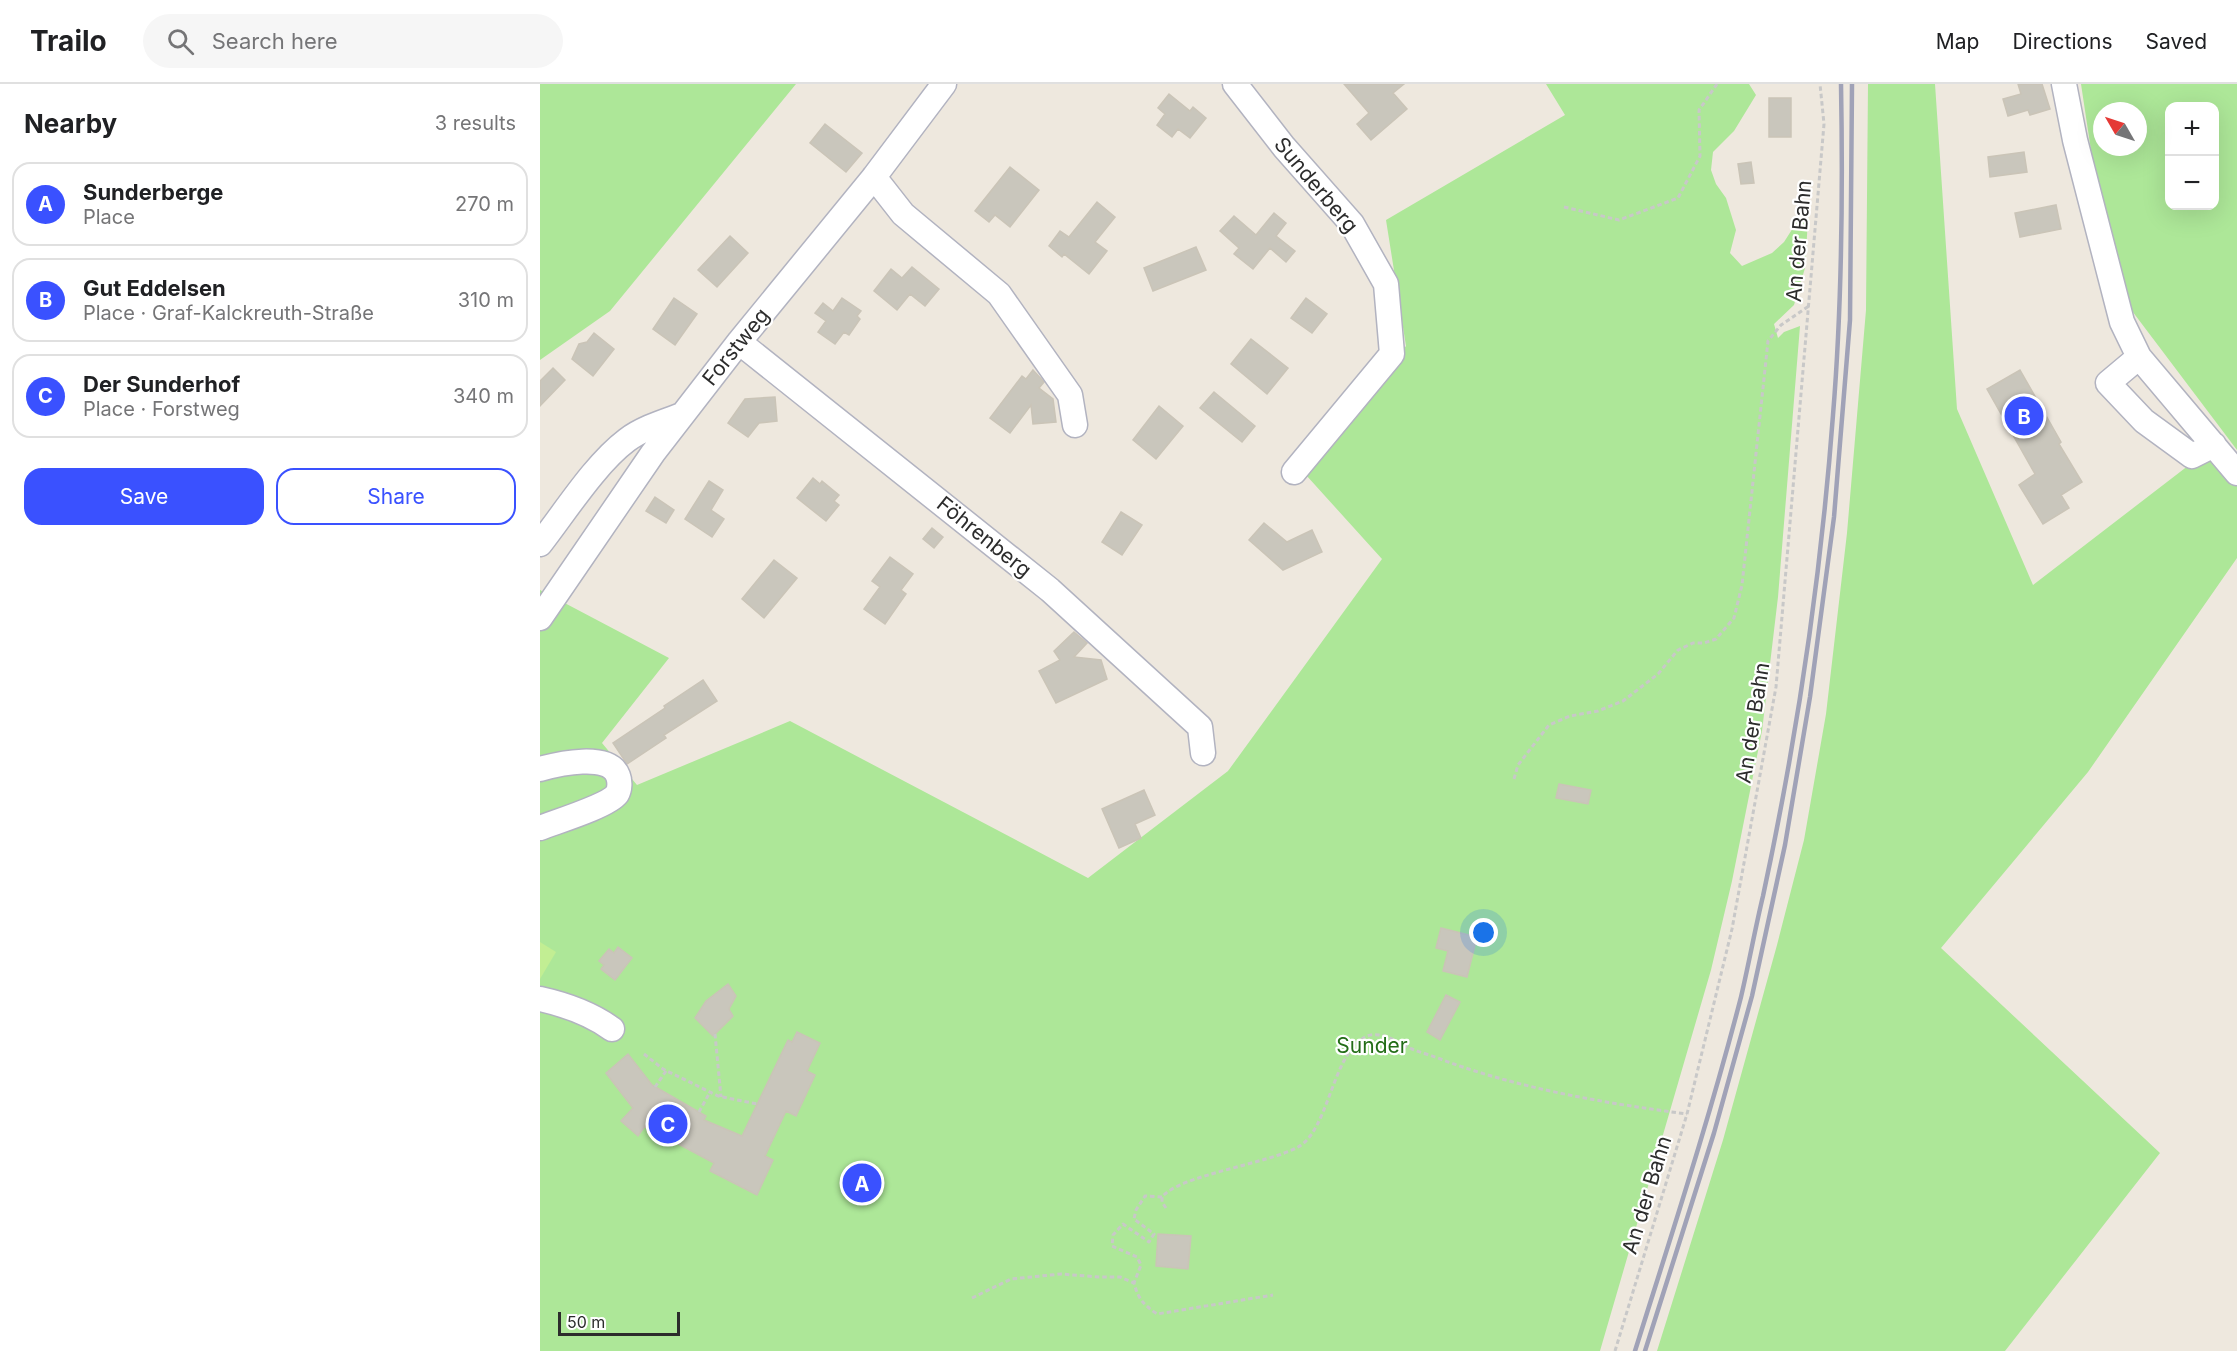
<!DOCTYPE html>
<meta charset="utf-8">
<style>
:root{--surface:#fff;--page:#f6f6f6;--text:#202124;--muted:#757577;--line:#e0e0e0;--accent:#3a51ff}
body{margin:0;font-family:Inter,sans-serif;background:var(--page);color:var(--text)}
.controls{position:absolute;right:18px;top:18px;display:grid;overflow:hidden;border-radius:12px;box-shadow:0 6px 24px #0002}
.controls button{width:54px;height:54px;display:grid;place-items:center;padding:0;border:0;border-bottom:2px solid var(--line);background:var(--surface);color:var(--text);font:30px sans-serif}
.compass{position:absolute;left:1553px;top:18px;width:54px;height:54px;border-radius:50%;background:var(--surface);box-shadow:0 6px 24px #0002;rotate:309deg}
.scale{position:absolute;left:18px;bottom:15px;width:122px;box-sizing:border-box;padding-left:6px;border:3px solid #2c2c2c;border-top:0;font-size:16px;line-height:21px;white-space:nowrap;color:#2c2c2c;-webkit-text-stroke:4px #fff;paint-order:stroke}
.you{position:absolute;left:944px;top:849px;width:21px;height:21px;margin:-15px;border:4px solid #fff;border-radius:50%;background:#1a73e8;box-shadow:0 0 0 9px #1a73e833}
.badge{display:grid;place-items:center;width:39px;height:39px;border-radius:50%;background:var(--accent);color:#fff;font-size:20px;font-weight:700}
.pin{position:absolute;translate:-50% -50%;border:3px solid #fff;box-shadow:0 2px 6px #0006}
.list{margin:0;padding:0;list-style:none}
h2{display:flex;justify-content:space-between;align-items:center;height:78px;margin:0;padding:0 24px;font-size:26px}
h2 small{font-size:20px;font-weight:400;color:var(--muted)}
.list li{display:grid;grid-template-columns:39px 1fr auto;gap:18px;align-items:center;box-sizing:border-box;height:84px;margin:0 12px 12px;padding:0 12px;border:2px solid var(--line);border-radius:18px}
.list b{display:block;font-size:22px;white-space:nowrap}
.list p{margin:0;font-size:20px;white-space:nowrap;color:var(--muted)}
.list em{font-size:20px;font-style:normal;color:var(--muted)}
.actions{display:flex;gap:12px;padding:18px 24px}
.actions a{flex:1;padding:14px 0;border:2px solid var(--accent);border-radius:18px;text-align:center;font-size:21px;color:var(--accent)}
.actions .main{background:var(--accent);color:#fff}
.icon{flex:none;width:33px;height:33px;fill:none;stroke:currentColor;stroke-width:2;stroke-linecap:round;stroke-linejoin:round}
.map{position:relative;flex:none;width:1697px;height:1267px;overflow:hidden}
header{display:flex;align-items:center;gap:36px;box-sizing:border-box;height:84px;padding:0 30px;background:var(--surface);border-bottom:2px solid var(--line)}
header strong{font-size:28px}
nav{display:flex;gap:33px;margin-inline-start:auto;font-size:21px}
.search{width:420px;height:54px;background:var(--page);display:flex;align-items:center;gap:15px;box-sizing:border-box;padding:0 21px;border-radius:33px;color:var(--muted);font-size:22px}
main{display:flex}
aside{flex:1;background:var(--surface)}
.map>svg:first-child{display:block}
.green{fill:#ade798;fill-rule:evenodd}
.pitch{fill:#c2ee93}
.building{fill:#c9c6bc;stroke:#cac4b7;stroke-width:1.5}
.lines{fill:none;stroke-linecap:round;stroke-linejoin:round}
.minor-casing{stroke:#b2b3c0;stroke-width:27}
.path{stroke:#c8c8c8;stroke-width:3;stroke-dasharray:4.5 3;stroke-linecap:butt}
.minor{stroke:#fff;stroke-width:24}
.rail{stroke:#a0a2b7;stroke-width:4.5}
.labels{text-anchor:middle;stroke-width:4.5;stroke-linejoin:round;paint-order:stroke}
.street-label{font-size:21px;fill:#2c2c2c;stroke:#fff}
.park-label{font-size:21px;fill:#236d17;stroke:#fff}
</style>
<header>
<strong>Trailo</strong>
<div class="search"><svg class="icon" aria-label="search" viewBox="0 0 24 24"><circle cx="10" cy="10" r="6"/><path d="M15 15l6 6"/></svg>Search here</div>
<nav><a>Map</a><a>Directions</a><a>Saved</a></nav>
</header>
<main>
<aside>
<h2>Nearby<small>3 results</small></h2>
<ul class="list">
<li><span class="badge">A</span><div><b>Sunderberge</b><p>Place</p></div><em>270 m</em></li>
<li><span class="badge">B</span><div><b>Gut Eddelsen</b><p>Place · Graf-Kalckreuth-Straße</p></div><em>310 m</em></li>
<li><span class="badge">C</span><div><b>Der Sunderhof</b><p>Place · Forstweg</p></div><em>340 m</em></li>
</ul>
<div class="actions"><a class="main">Save</a><a>Share</a></div>
</aside>
<div class="map">
<svg width="1697" height="1267" viewBox="0 0 1697 1267">
<rect width="100%" height="100%" fill="#eee8de"/>
<path class="green" d="M0,0H256L70,227L0,276Z
M1006,0H1209L1216,11L1194,47L1173,68L1171,86L1176,100L1186,114L1196,146L1190,169L1202,182L1232,169L1244,158L1269,119L1265,184L1254,221L1234,240L1238,254L1244,248L1260,242L1238,513L1222,647L1192,797L1171,886L1060,1267H0V506L129,574L62,659L97,701L250,637L548,794L688,687L842,475L766,391L866,262L846,136L1025,31Z
M1328,0H1395L1417,325L1493,501L1666,368L1697,402V474L1548,688L1401,864L1620,1069L1465,1267H1117L1183,1056L1237,861L1264,756L1286,630L1307,449L1326,226Z
M1541,0H1697V366L1571,199ZM1630,22H1674V122H1630ZM1562,27H1598V63H1562Z"/>
<path class="pitch" d="M0,858L16,868L0,895Z"/>
<path class="building" d="M804,0H864L853,9L867,25L831,56L817,40L829,29Z
M1478,0H1502L1510,25L1490,31L1488,26L1468,32L1463,15L1481,10Z
M629,10L650,27L653,23L666,34L650,54L638,45L632,53L617,41L625,30L618,24Z
M1229,14H1251V53H1229Z
M285,40L322,69L306,88L270,59Z
M1484,68L1487,88L1450,93L1448,73Z
M1211,78L1214,99L1201,100L1198,80Z
M470,83L499,106L470,143L455,131L449,138L435,127Z
M557,118L575,133L555,158L567,167L549,190L524,170L522,173L509,162L520,147L529,153Z
M1516,121L1521,145L1480,153L1475,129Z
M734,129L746,139L736,152L755,167L746,178L730,164L713,185L694,170L699,164L680,147L694,132L716,151Z
M190,152L208,169L177,203L158,186Z
M656,163L666,186L613,207L604,184Z
M372,183L399,205L385,222L370,210L357,226L334,207L351,185L362,194Z
M134,214L157,230L135,261L113,245Z
M302,214L321,227L317,232L320,235L309,251L304,248L295,260L278,248L286,237L275,229L283,219L293,227Z
M766,214L787,230L772,249L751,234Z
M54,249L74,265L53,292L32,275L39,260L47,258Z
M711,255L748,284L727,310L691,280Z
M13,284L25,296L0,322V297Z
M493,286L504,298L499,304L513,315L516,338L493,340L491,321L470,349L450,334L482,292L486,295Z
M1480,286L1521,358L1519,360L1542,398L1521,411L1529,424L1503,440L1479,401L1495,390L1447,305Z
M674,308L715,342L702,358L660,324Z
M235,313L237,337L219,339L208,353L188,339L205,315Z
M619,322L643,342L616,375L593,356Z
M273,394L280,400L282,397L299,411L294,417L299,421L286,437L257,414Z
M169,397L183,406L171,426L184,435L172,453L145,435Z
M115,413L134,426L126,439L106,427Z
M581,428L602,441L582,471L562,458Z
M724,439L747,458L772,446L782,468L743,486L709,456Z
M392,444L403,453L394,464L383,455Z
M350,473L373,490L361,506L366,510L345,540L324,525L340,503L332,497Z
M234,476L257,494L224,534L202,515Z
M534,548L547,559L534,573L561,576L567,595L516,619L499,587L520,576L514,567Z
M163,596L177,617L124,651L126,654L87,680L73,659L125,624L124,622Z
M1019,700L1051,706L1048,720L1016,714Z
M604,706L615,731L595,740L601,754L579,764L562,725Z
M901,844L937,853L927,893L903,887L908,867L896,864Z
M78,863L92,874L75,896L61,885L64,881L59,877L69,865L74,869Z
M188,900L196,912L189,925L193,932L173,952L155,934L166,917Z
M906,911L920,918L900,956L887,948Z
M257,948L280,959L267,987L275,991L256,1032L246,1027L225,1072L233,1076L217,1111L170,1087L174,1079L105,1042L98,1052L81,1037L93,1024L66,989L88,970L112,1001L166,1032L164,1036L202,1052L248,956L252,958Z
M618,1150L651,1152L648,1185L616,1182Z"/>
<g class="lines">
<defs>
<path id="minor" d="M695,0L744,63L812,140L846,200L852,270L754,388
M1524,0L1535,56L1582,238L1599,273L1697,389
M334,93L363,130L459,210L530,311L535,341
M199,258L510,506L660,643L663,669
M1599,273L1568,299L1604,337L1652,372L1674,361
M0,460C25,428 55,380 87,356C103,344 123,338 142,331
M0,534L113,369L199,258L334,93L404,0
M0,685C18,680 69,668 78,692C80,697 80,705 77,710C68,722 15,738 0,744
M0,915C27,921 50,929 72,945"/>
</defs>
<use href="#minor" class="minor-casing"/>
<path class="path" d="M1024,123L1079,136L1138,114L1160,72L1159,26L1177,0
M974,695L978,681L1009,641L1030,632L1058,627L1083,617L1118,590L1138,566L1153,559H1164L1176,555L1194,534L1202,501L1228,257L1241,241L1269,222
M175,950L181,1013
M104,970L123,985L178,1012L217,1020
M115,1003L126,987
M159,1028L170,1008
M622,1113L605,1112L596,1126L594,1135L614,1150L609,1158L583,1140L573,1151L572,1162L597,1173L601,1181L594,1199C598,1215 604,1221 617,1230L733,1211
M626,1124L622,1118V1113C640,1091 727,1080 758,1063C788,1047 792,974 822,955C827,951 833,950 839,951C850,952 862,961 872,965C882,969 893,972 903,976C981,1005 1064,1019 1147,1030
M432,1214L471,1195L521,1190L559,1193H580L594,1199
M1075,1267L1147,1030L1192,845L1236,603L1284,40L1280,0"/>
<use href="#minor" class="minor"/>
<path class="rail" d="M1095,1267C1132,1149 1170,1033 1201,913C1209,879 1215,845 1223,812C1257,654 1281,492 1293,331C1302,221 1303,110 1301,0
M1105,1267L1174,1049L1212,912L1245,761L1270,613L1294,433L1310,236L1312,0"/>
</g>
<g class="labels">
<g class="street-label">
<text transform="translate(776 101) rotate(50)" y="7">Sunderberg</text>
<text transform="translate(1259 157) rotate(-85)" y="7">An der Bahn</text>
<text transform="translate(196 263) rotate(-51)" y="7">Forstweg</text>
<text transform="translate(444 453) rotate(39)" y="7">Föhrenberg</text>
<text transform="translate(1213 639) rotate(-81)" y="7">An der Bahn</text>
<text transform="translate(1107 1111) rotate(-73)" y="7">An der Bahn</text>
</g>
<g class="park-label">
<text x="832" y="969">Sunder</text>
</g>
</g>
</svg>
<div class="controls">
<button>+</button>
<button>−</button>
</div>
<svg class="compass" viewBox="-18 -18 36 36"><path d="M0-13l5 13h-10z" fill="#e53935"/><path d="M0 13l5-13h-10z" fill="#757577"/></svg>
<div class="scale">50 m</div>
<div class="you"></div>
<div class="pin badge" style="left:322px;top:1099px">A</div>
<div class="pin badge" style="left:1484px;top:332px">B</div>
<div class="pin badge" style="left:128px;top:1040px">C</div>
</div>
</main>
